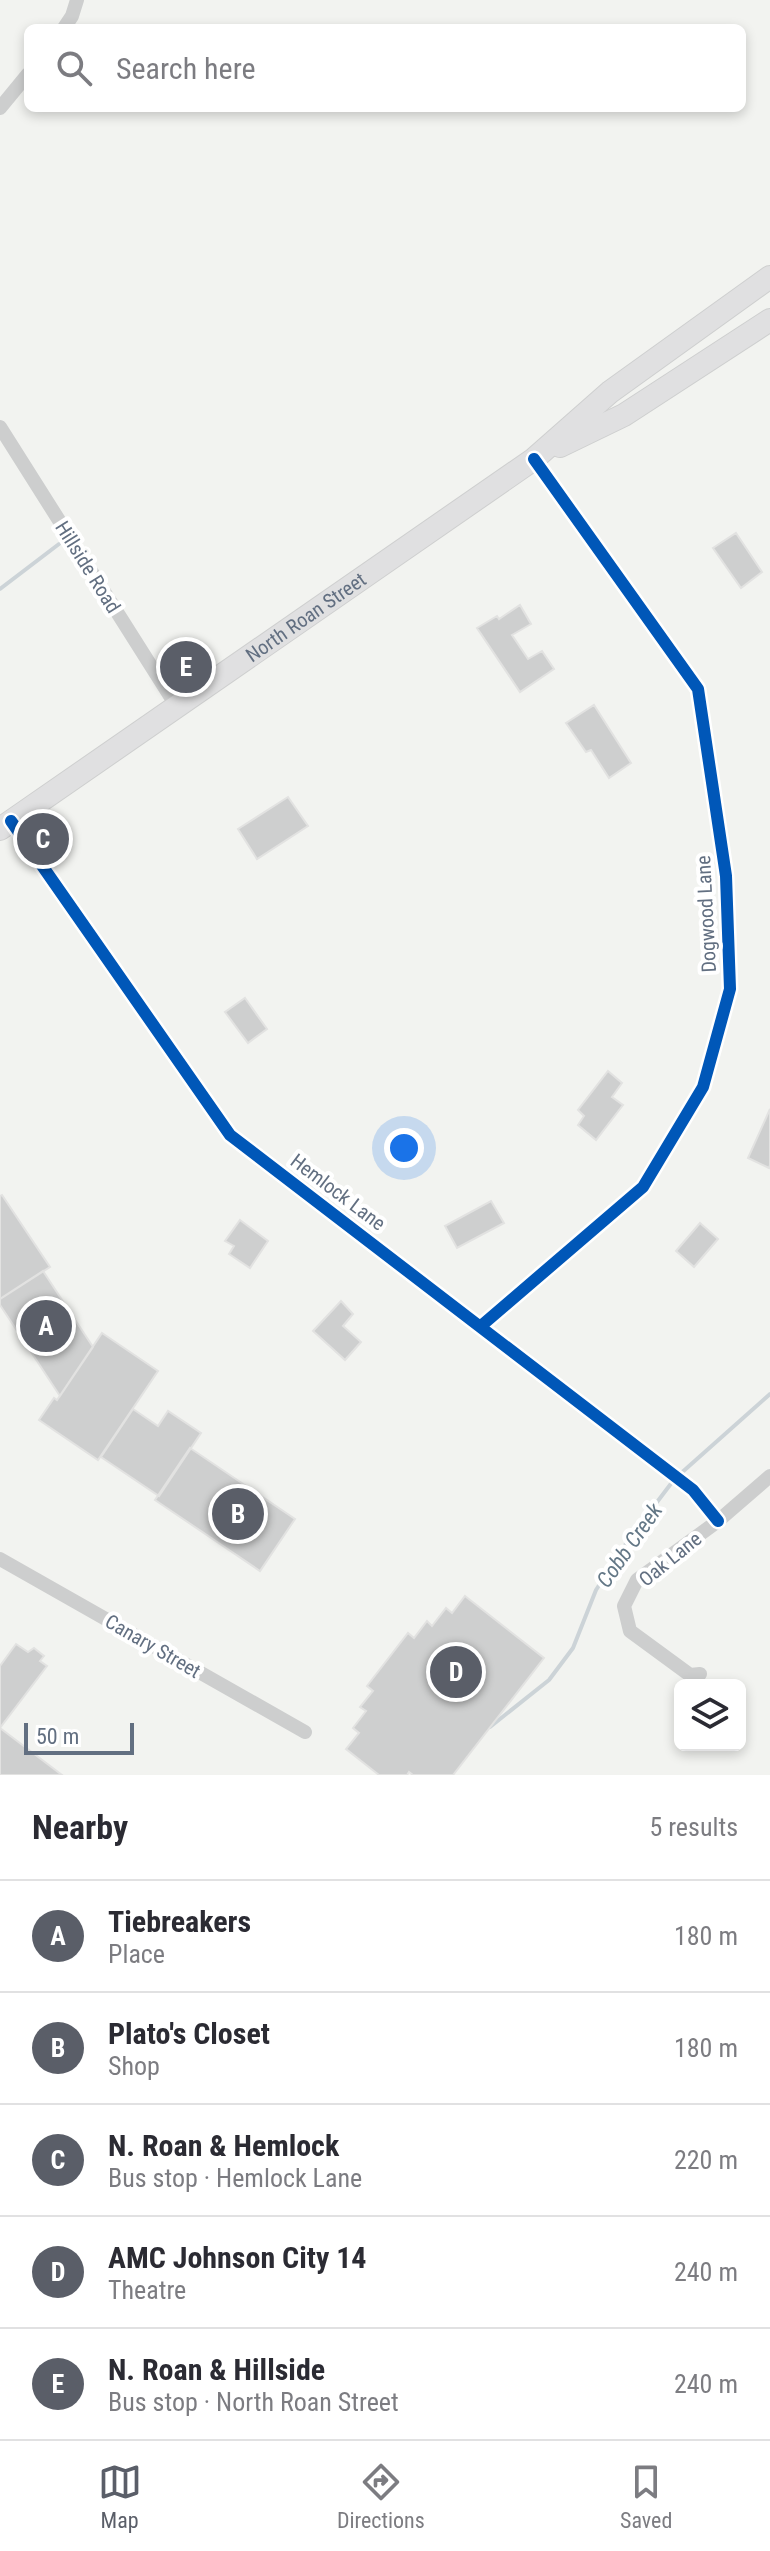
<!DOCTYPE html>
<meta charset="utf-8">
<style>
:root{--surface:#fff;--page:#f2f2f3;--text:#2b2b33;--muted:#7c7c81;--line:#e1e1e2;--accent:#5a5e68}
body{margin:0;font-family:"Roboto Condensed",sans-serif;background:var(--page);color:var(--text)}
.controls{position:absolute;right:24px;bottom:24px;display:grid;overflow:hidden;border-radius:12px;box-shadow:0 4px 12px #0003}
.controls button{width:72px;height:72px;display:grid;place-items:center;padding:0;border:0;border-bottom:2px solid var(--line);background:var(--surface);color:var(--text);font:40px sans-serif}
.scale{position:absolute;left:24px;bottom:20px;width:110px;box-sizing:border-box;padding-left:8px;border:4px solid #626f81;border-top:0;font-size:22px;line-height:28px;white-space:nowrap;color:#626f81;-webkit-text-stroke:6px #fff;paint-order:stroke}
.you{position:absolute;left:404px;top:1148px;width:28px;height:28px;margin:-20px;border:6px solid #fff;border-radius:50%;background:#1a73e8;box-shadow:0 0 0 12px #1a73e833}
.badge{display:grid;place-items:center;width:52px;height:52px;border-radius:50%;background:var(--accent);color:#fff;font-size:26px;font-weight:700}
.pin{position:absolute;translate:-50% -50%;border:4px solid #fff;box-shadow:0 2px 8px #0006}
.list{margin:0;padding:0;list-style:none}
h2{display:flex;justify-content:space-between;align-items:center;height:104px;margin:0;padding:0 32px;font-size:34px}
h2 small{font-size:26px;font-weight:400;color:var(--muted)}
.list li{display:grid;grid-template-columns:52px 1fr auto;gap:24px;align-items:center;box-sizing:border-box;height:112px;padding:0 32px;border-top:2px solid var(--line)}
.list b{display:block;font-size:30px;white-space:nowrap}
.list p{margin:0;font-size:26px;white-space:nowrap;color:var(--muted)}
.list em{font-size:26px;font-style:normal;color:var(--muted)}
.icon{flex:none;width:44px;height:44px;fill:none;stroke:currentColor;stroke-width:2;stroke-linecap:round;stroke-linejoin:round}
.map{position:relative;flex:none;width:770px;height:1775px;overflow:hidden}
.search{position:absolute;background:var(--surface);box-shadow:0 4px 12px #0003;left:24px;right:24px;top:24px;height:88px;display:flex;align-items:center;gap:20px;box-sizing:border-box;padding:0 28px;border-radius:12px;color:var(--muted);font-size:30px}
.sheet{height:664px;background:var(--surface)}
nav{display:flex;justify-content:space-around;align-items:center;box-sizing:border-box;height:112px;border-top:2px solid var(--line);background:var(--surface);font-size:22px;color:var(--muted)}
nav a{display:grid;justify-items:center;gap:4px}
nav .on{color:var(--accent)}
.map>svg:first-child{display:block}
.lines{fill:none;stroke-linecap:round;stroke-linejoin:round}
.stream{stroke:#ccd3d7;stroke-width:4}
.building{fill:#cecfcf;stroke:#e2e2e1;stroke-width:2}
.primary-casing{stroke:#cecfcf;stroke-width:24}
.minor{stroke:#cdcece;stroke-width:14}
.primary{stroke:#e0e0e1;stroke-width:22}
.cycleway-casing{stroke:#fff;stroke-width:17}
.cycleway{stroke:#0057b8;stroke-width:12}
.labels{text-anchor:middle;stroke-width:8;stroke-linejoin:round;paint-order:stroke}
.street-label{font-size:20px;fill:#626f81;stroke:#fff}
.water-label{font-size:22px;font-style:italic;fill:#637786;stroke:#fff}
</style>
<div class="map">
<svg width="770" height="1775" viewBox="0 0 770 1775">
<rect width="100%" height="100%" fill="#f2f3f0"/>
<g class="lines">
<path class="stream" d="M0,589L59,544
M679,1475L770,1394
M490,1727L549,1680L573,1648L596,1590L629,1539L673,1481"/>
</g>
<path class="building" d="M736,533L762,572L741,588L713,548Z
M520,605L531,624L512,635L528,659L542,651L554,669L520,692L477,628L497,616L499,619Z
M594,705L631,763L609,778L591,750L586,752L566,723Z
M288,797L308,826L257,859L238,829Z
M245,998L267,1029L248,1043L225,1012Z
M608,1071L622,1083L612,1097L623,1105L596,1140L578,1125L584,1116L578,1110Z
M770,1109V1165L769,1168L748,1158Z
M2,1195L50,1267L0,1299V1196Z
M491,1201L504,1223L457,1248L445,1226Z
M240,1220L268,1241L250,1268L229,1254L234,1246L225,1241Z
M700,1223L718,1239L694,1267L676,1251Z
M43,1271L93,1347L60,1396L0,1305V1299Z
M341,1301L353,1314L343,1326L361,1342L345,1360L313,1331Z
M102,1333L158,1371L98,1460L39,1420L54,1398L57,1400Z
M133,1409L158,1426L168,1411L201,1433L159,1496L101,1457Z
M190,1448L295,1519L260,1571L155,1500Z
M465,1596L544,1658L453,1775H413L409,1772L407,1775H379L346,1749L359,1733L353,1728L366,1711L360,1707L373,1691L367,1686L408,1633L414,1638L427,1621L432,1626L446,1608L452,1613Z
M16,1644L28,1652L34,1648L44,1656L40,1661L47,1666L0,1728L62,1775H0V1666Z"/>
<g class="lines">
<defs>
<g id="primary">
<path d="M560,446L624,415L770,320"/>
<path id="s1" d="M0,829L534,459L610,392L770,277"/>
</g>
</defs>
<use href="#primary" class="primary-casing"/>
<path class="minor" d="M64,28L72,16L77,0
M0,108L28,74
M0,427L177,707
M11,821L230,1135L693,1490L718,1521
M481,1326L643,1187L703,1087L730,989L726,876L698,689L534,459
M0,1559L305,1732
M700,1674L690,1675L630,1631L624,1606L637,1580L718,1521L770,1476"/>
<use href="#primary" class="primary"/>
<defs>
<path id="cycleway" d="M11,821L230,1135L693,1490L718,1521
M481,1326L643,1187L703,1087L730,989L726,876L698,689L534,459"/>
</defs>
<use href="#cycleway" class="cycleway-casing"/>
<use href="#cycleway" class="cycleway"/>
</g>
<g class="labels">
<g class="street-label">
<text transform="translate(88 567) rotate(58)" y="7">Hillside Road</text>
<text dy="7" stroke="none"><textPath href="#s1" startOffset="372">North Roan Street</textPath></text>
<text transform="translate(706 914) rotate(-93)" y="7">Dogwood Lane</text>
<text transform="translate(338 1192) rotate(37)" y="7">Hemlock Lane</text>
<text transform="translate(670 1559) rotate(-39)" y="7">Oak Lane</text>
<text transform="translate(153 1646) rotate(30)" y="7">Canary Street</text>
</g>
<g class="water-label">
<text transform="translate(629 1545) rotate(-55)" y="8">Cobb Creek</text>
</g>
</g>
</svg>
<div class="controls">
<button><svg class="icon" aria-label="layers" viewBox="0 0 24 24"><path d="M12 4l9 5-9 5-9-5zM3 14l9 5 9-5"/></svg></button>
</div>
<div class="scale">50 m</div>
<div class="you"></div>
<div class="pin badge" style="left:46px;top:1326px">A</div>
<div class="pin badge" style="left:238px;top:1514px">B</div>
<div class="pin badge" style="left:43px;top:839px">C</div>
<div class="pin badge" style="left:456px;top:1672px">D</div>
<div class="pin badge" style="left:186px;top:667px">E</div>
<div class="search"><svg class="icon" aria-label="search" viewBox="0 0 24 24"><circle cx="10" cy="10" r="6"/><path d="M15 15l6 6"/></svg>Search here</div>
</div>
<section class="sheet">
<h2>Nearby<small>5 results</small></h2>
<ul class="list">
<li><span class="badge">A</span><div><b>Tiebreakers</b><p>Place</p></div><em>180 m</em></li>
<li><span class="badge">B</span><div><b>Plato's Closet</b><p>Shop</p></div><em>180 m</em></li>
<li><span class="badge">C</span><div><b>N. Roan &amp; Hemlock</b><p>Bus stop · Hemlock Lane</p></div><em>220 m</em></li>
<li><span class="badge">D</span><div><b>AMC Johnson City 14</b><p>Theatre</p></div><em>240 m</em></li>
<li><span class="badge">E</span><div><b>N. Roan &amp; Hillside</b><p>Bus stop · North Roan Street</p></div><em>240 m</em></li>
</ul>
</section>
<nav>
<a class="on"><svg class="icon" aria-label="map" viewBox="0 0 24 24"><path d="M3 6l6-2 6 2 6-2v14l-6 2-6-2-6 2zM9 4v14M15 6v14"/></svg>Map</a>
<a><svg class="icon" aria-label="directions" viewBox="0 0 24 24"><path d="M12 3l9 9-9 9-9-9zM9 14v-3h6M13 9l2 2-2 2"/></svg>Directions</a>
<a><svg class="icon" aria-label="saved" viewBox="0 0 24 24"><path d="M7 4h10v16l-5-4-5 4z"/></svg>Saved</a>
</nav>
